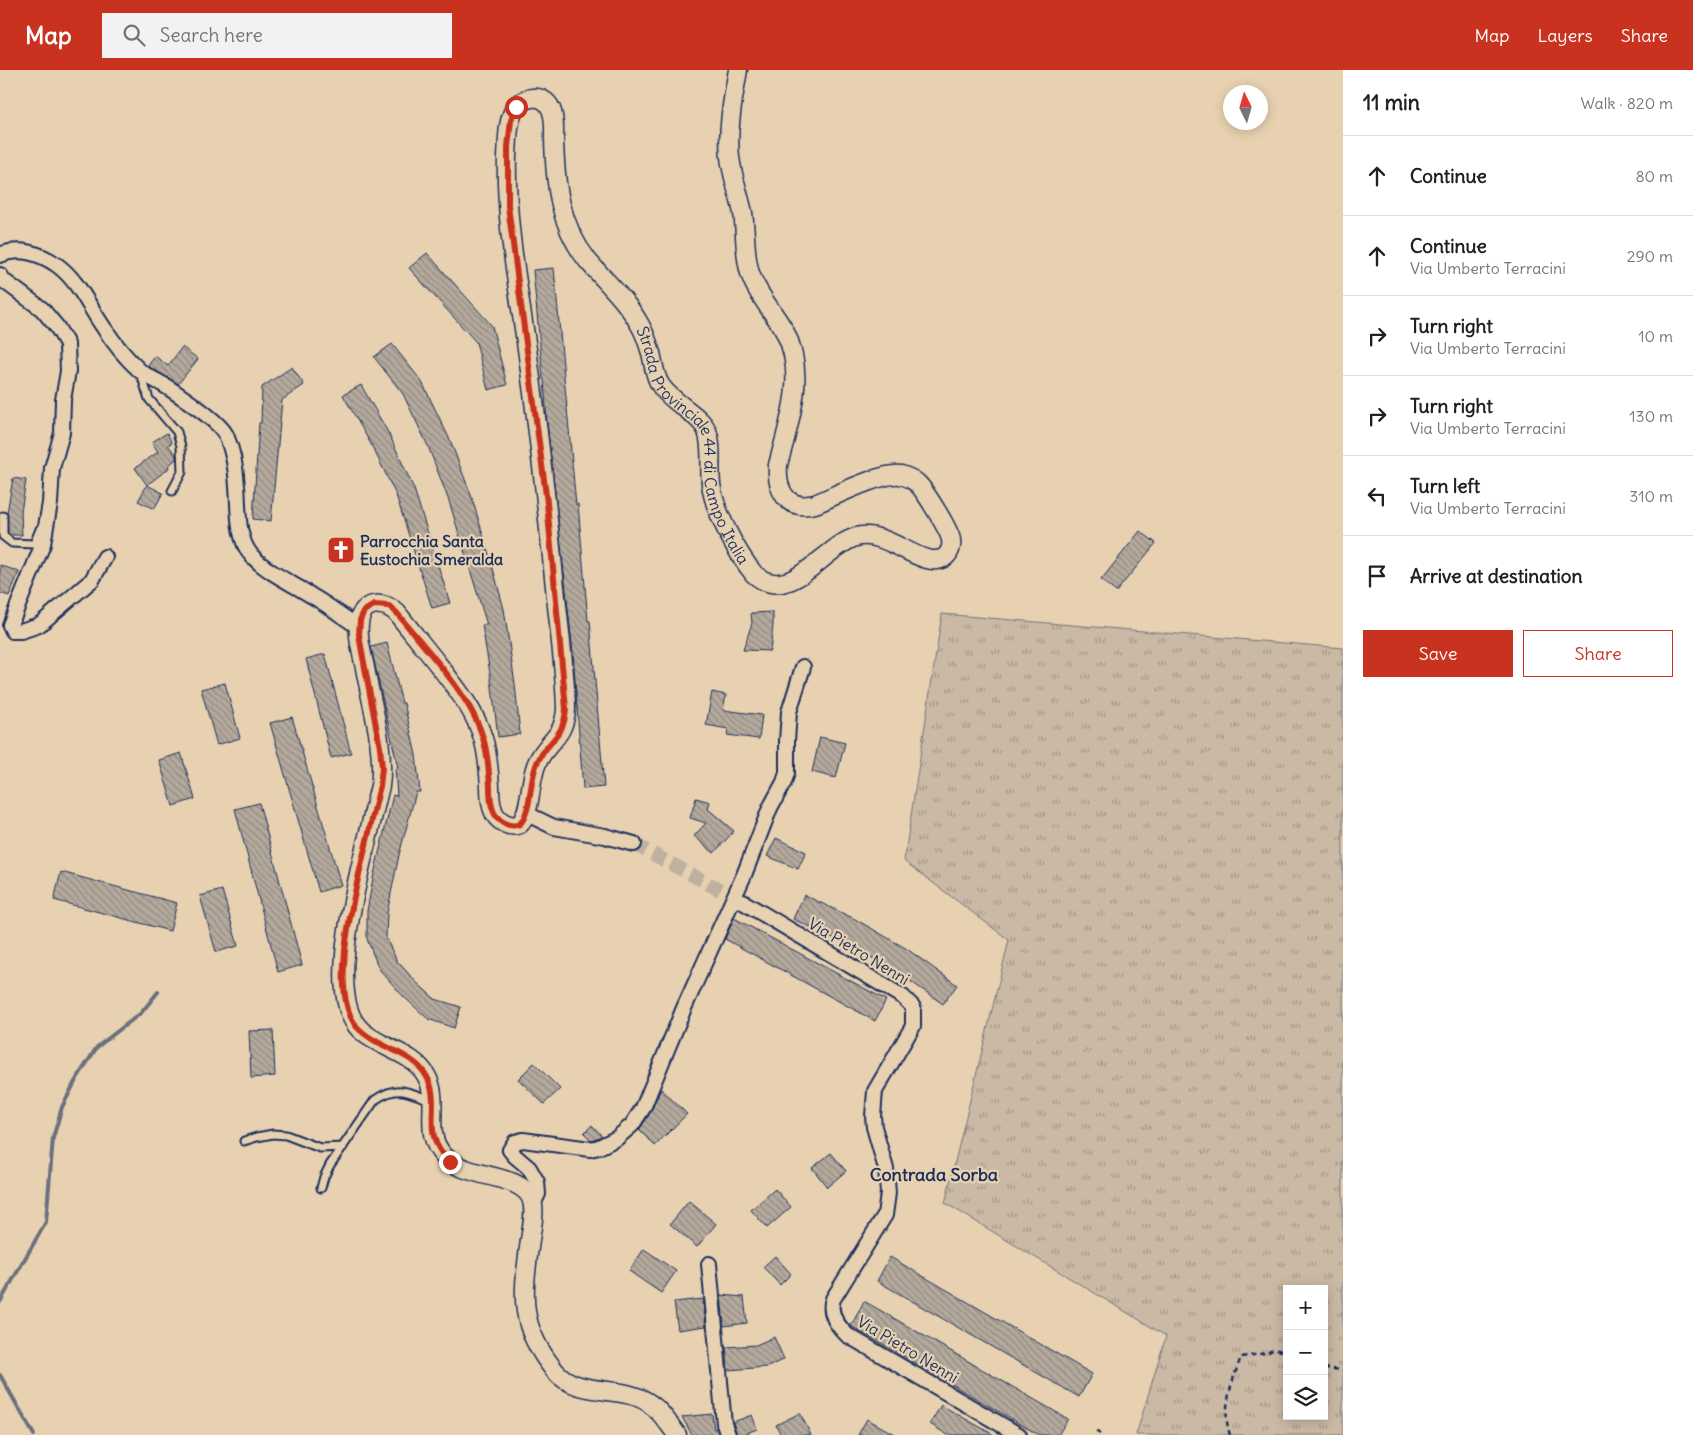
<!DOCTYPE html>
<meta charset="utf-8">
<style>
:root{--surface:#fff;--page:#f2f2f2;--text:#202124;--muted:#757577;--line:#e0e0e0;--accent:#c8321e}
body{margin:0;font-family:Delius,sans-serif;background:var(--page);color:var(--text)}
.controls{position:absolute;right:15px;bottom:15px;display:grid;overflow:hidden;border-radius:0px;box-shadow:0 2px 12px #0003}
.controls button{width:45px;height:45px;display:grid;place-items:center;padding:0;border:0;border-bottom:1px solid var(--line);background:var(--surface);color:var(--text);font:25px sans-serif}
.compass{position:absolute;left:1223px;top:15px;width:45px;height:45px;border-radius:50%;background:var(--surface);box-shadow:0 2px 12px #0003;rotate:355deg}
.stop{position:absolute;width:15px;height:15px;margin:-11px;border:4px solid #c8321e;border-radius:50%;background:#fff}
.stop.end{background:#c8321e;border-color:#fff;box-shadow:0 1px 5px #0008}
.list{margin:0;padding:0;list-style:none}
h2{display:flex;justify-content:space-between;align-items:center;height:65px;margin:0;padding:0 20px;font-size:21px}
h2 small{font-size:16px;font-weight:400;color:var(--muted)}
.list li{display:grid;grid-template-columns:32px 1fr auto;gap:15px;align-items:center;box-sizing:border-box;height:80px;padding:0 20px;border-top:1px solid var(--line)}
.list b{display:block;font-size:19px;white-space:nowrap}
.list p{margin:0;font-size:16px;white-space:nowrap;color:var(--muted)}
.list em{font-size:16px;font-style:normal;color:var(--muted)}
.actions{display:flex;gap:10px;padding:15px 20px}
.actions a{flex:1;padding:11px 0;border:1px solid var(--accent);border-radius:0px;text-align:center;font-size:18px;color:var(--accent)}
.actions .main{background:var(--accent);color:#fff}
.icon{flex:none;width:28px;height:28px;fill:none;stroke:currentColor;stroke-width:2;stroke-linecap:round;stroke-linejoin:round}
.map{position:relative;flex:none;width:1343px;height:1365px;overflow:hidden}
header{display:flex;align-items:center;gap:30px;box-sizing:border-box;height:70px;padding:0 25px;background:var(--accent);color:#fff}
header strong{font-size:24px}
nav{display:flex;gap:28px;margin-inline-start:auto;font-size:18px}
.search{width:350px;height:45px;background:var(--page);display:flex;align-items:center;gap:12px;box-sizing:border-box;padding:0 18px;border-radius:0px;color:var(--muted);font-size:19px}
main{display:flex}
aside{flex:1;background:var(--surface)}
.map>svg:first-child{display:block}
.grass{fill:url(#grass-tufts);stroke:#727481;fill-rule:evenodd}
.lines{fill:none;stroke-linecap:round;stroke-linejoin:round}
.stream{stroke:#6b6f7e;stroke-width:4}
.building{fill:url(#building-back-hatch);stroke:#1b2f5e}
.minor-tunnel{stroke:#beb1a0;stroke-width:14;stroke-dasharray:14 7;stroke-linecap:butt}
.service-casing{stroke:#1b2f5e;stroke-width:11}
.minor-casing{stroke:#1b2f5e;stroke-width:18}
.tertiary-casing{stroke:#1b2f5e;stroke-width:21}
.path{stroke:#1b2f5e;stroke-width:2.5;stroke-dasharray:5 4;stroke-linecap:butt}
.service{stroke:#e7d1b0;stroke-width:7}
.minor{stroke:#e7d1b0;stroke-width:14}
.tertiary{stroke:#e7d1b0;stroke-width:18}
.route{stroke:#c8321e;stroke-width:6}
.labels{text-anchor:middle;stroke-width:4.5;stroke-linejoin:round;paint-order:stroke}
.street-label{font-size:16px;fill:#1b2f5e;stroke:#e7d1b0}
.poi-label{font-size:16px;font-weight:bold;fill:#1b2f5e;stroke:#e7d1b0;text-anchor:start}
.neighbourhood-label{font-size:18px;font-weight:bold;fill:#1b2f5e;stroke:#e7d1b0}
</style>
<header>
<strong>Map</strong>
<div class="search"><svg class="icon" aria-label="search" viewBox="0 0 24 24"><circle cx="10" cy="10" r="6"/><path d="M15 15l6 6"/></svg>Search here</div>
<nav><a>Map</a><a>Layers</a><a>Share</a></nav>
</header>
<main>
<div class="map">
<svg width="1343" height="1365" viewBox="0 0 1343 1365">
<defs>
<pattern id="grass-tufts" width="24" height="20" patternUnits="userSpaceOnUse" patternTransform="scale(1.25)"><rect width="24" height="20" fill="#cab9a4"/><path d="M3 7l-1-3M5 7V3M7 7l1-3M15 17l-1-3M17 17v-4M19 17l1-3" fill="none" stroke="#a39789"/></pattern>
<pattern id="building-back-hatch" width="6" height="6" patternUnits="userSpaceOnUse" patternTransform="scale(1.25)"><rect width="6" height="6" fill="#b4a99c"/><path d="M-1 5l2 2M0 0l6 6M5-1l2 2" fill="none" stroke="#928a82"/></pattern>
</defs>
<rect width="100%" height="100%" fill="#e7d1b0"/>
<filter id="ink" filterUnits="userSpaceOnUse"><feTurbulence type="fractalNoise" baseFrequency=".02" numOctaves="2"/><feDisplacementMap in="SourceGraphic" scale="10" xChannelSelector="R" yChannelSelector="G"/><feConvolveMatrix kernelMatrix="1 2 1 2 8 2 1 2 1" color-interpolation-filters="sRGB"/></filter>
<g filter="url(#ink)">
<path class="grass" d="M942,544L1343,578V1365H1136L1166,1266L945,1133L1009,870L904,791ZM1287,1219H1324V1346H1287Z"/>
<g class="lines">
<path class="stream" d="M0,1232L46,1152L53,1068L62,1037L76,1010L97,977L141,943L158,922
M0,1305L34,1365"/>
</g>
<path class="building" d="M427,183L492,256L507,315L488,320L476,272L409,198Z
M554,198L576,435L578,434L588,551H590L604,717L583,719L573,582L547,352L544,309H543L533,200Z
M392,274L422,312L450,370L471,425L491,491L504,539L515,614L520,664L498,667L491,609L482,555H487L449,431L428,376L403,324L374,287Z
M182,277L198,289L178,314L148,296L155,286L168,296Z
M292,297L304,315L282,330L271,451L253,449L259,353H261L262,317Z
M361,315L390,366L414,419L450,533L432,538L396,425L372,376L343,325Z
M167,363L172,373L168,375L176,385V389L168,396L169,398L147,415L135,398L158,382L152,372Z
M13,408L26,410L21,442L22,465H11L8,463L7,443Z
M147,415L163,423L154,439L138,431Z
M1140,461L1156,473L1116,522L1101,510Z
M0,495L19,502L9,526L0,523Z
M773,542V555L770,581L743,580L752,553L751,543Z
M387,573L402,633H404L416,685L420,722H416L399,785L387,843L386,868L397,891L416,912L435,929L461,937L454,958L428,949L403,926L379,899L367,869V841L373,808L393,725L397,726L395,698H398L371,577Z
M325,584L351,683L331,688L306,589Z
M225,613L240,668L217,675L201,619Z
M712,622L726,625L723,640L762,645L759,669L727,665L728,659L706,655Z
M292,647L341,815L319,822L270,653Z
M820,667L845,673L836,708L812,702Z
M181,683L195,729L173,736L159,690Z
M696,728L710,732L708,739L734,761L714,783L694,766L706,753L690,748Z
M259,733L302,895L278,902L235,739Z
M776,768L806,782L798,799L767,786Z
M61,802L177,833L170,861L54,830Z
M222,820L238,876L216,882L200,826Z
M804,825L855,849L907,879L957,915L943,934L893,899L844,873L793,849Z
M734,848L886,930L875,951L725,869Z
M273,960L275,1006L251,1008L249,961Z
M534,993L560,1019L544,1034L518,1009Z
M661,1019L687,1044L655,1076L639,1060L650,1043Z
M592,1055L602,1066L591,1070L584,1063Z
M831,1083L846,1101L827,1117L812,1098Z
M775,1119L791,1137L767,1158L751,1140Z
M689,1131L716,1154L697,1177L670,1154Z
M644,1179L676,1201L661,1223L629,1201Z
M775,1186L791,1204L780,1215L763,1197Z
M890,1187L1092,1304L1079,1327L877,1211Z
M721,1225L744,1227L747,1253L724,1256Z
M703,1229L706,1256L678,1260L674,1232Z
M864,1231L1068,1349L1058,1365H1039L851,1256Z
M774,1267L784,1289L768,1297L728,1300L726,1277L756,1275Z
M941,1335L994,1365H948L930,1354Z
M800,1343L811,1365H781L776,1355Z
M712,1344L714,1359L716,1358L719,1365H692L682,1347Z
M752,1345L757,1359L741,1365H737L733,1352Z
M867,1349L896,1365H858Z"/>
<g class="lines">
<path class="minor-tunnel" d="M634,774L743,832"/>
<defs>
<path id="service" d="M141,304L149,329L177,362L181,376L182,402L172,421
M3,446V466L12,473L34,474L40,459
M244,1071L257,1067L273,1064L286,1065L320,1078L343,1077
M321,1118L324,1107L330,1095L375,1030C398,1014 407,1022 431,1030"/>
<path id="minor" d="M0,185C19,177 40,183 57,195C79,211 89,237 104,258C114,273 125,287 138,299C145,306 156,310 164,315C178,324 219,351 226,365C233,381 236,399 237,416C239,438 236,468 252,486C268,503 292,513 312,526C328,535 343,547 359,557
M0,205L4,211L42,239L57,257L67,274L68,301L63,330L62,363L52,398L50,433L43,474L10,555L13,561H21L39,555L92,510L105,487
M525,743L554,757L605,766L634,774
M743,832L903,927L913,937V956L875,1021L873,1046L874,1057L886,1099L888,1123L885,1145L833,1229C828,1243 837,1255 847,1265L1019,1365
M533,1134L538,1124L537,1112L529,1098L515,1086L510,1080L515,1072L523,1070L590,1079L599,1077L617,1068L632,1055L643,1038L684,938L744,805L770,738L784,712L787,703V671L789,642L803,597
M709,1194L724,1354L728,1365"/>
<g id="tertiary">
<path id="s1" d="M677,1365C669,1354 661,1341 649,1333C622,1314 578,1328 555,1301C517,1255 523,1224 530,1170C532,1156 536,1140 531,1128C520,1103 467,1109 445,1087C421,1064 441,1033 427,1007C414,981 375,978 357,956C329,921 354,826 363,786C369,763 374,740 380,716C385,677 372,637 365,598C362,583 356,564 360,548C365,529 386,533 397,543C411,561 426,579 440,597C457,619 475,641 483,668C488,684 489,701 490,717C490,724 490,733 493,740C496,750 509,759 520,754C532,740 529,710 537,693C547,670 564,669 566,639C565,601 560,564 556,527C548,446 539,366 528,286C519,221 505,153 507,87C508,73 507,53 514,40C522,26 544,22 551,39C555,48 554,59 554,68C555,113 559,155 588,191C606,212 627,231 640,255C645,263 648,273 651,283C654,294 654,306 661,316C672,333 701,345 707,361C713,377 709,397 711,414C714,441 737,483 754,504C790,536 823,477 856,467C887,458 924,502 945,487C950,483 952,476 951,470C950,461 925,421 918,414C914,410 908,407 901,405C881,402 835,426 815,434C787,441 776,421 778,395C789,352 807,305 785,262C774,242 757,225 750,203C744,184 746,163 743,143C739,124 732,106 730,87C727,59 733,28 738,0"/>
</g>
</defs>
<use href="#service" class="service-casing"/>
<use href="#minor" class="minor-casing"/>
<use href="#tertiary" class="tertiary-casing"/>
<path class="path" d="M1324,1298L1343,1300
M1096,1361L1101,1365
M1230,1365C1221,1339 1232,1312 1241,1287L1266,1283L1275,1279L1287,1283"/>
<use href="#service" class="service"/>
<use href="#minor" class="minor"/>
<use href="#tertiary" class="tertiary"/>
</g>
</g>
<g class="lines" filter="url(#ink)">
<path class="route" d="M450,1092C418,1063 443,1036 427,1007C414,982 376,978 357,957C328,922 354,827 363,787C369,763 374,740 380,716L382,698L380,677L362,582L359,565L360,550L364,541L374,535L389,536L397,543C425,579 471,625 483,668C488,684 489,701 490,717C490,725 490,733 493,740C496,750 509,759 520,754C532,740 529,711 537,693C547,670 564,669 566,639L547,433L508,136V77L511,50L516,37"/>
</g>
<defs>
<symbol id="church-square" viewBox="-11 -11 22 22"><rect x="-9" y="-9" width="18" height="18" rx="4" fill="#c8321e" stroke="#e7d1b0"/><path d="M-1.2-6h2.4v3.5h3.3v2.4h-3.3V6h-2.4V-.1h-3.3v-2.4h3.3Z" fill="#fff"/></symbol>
</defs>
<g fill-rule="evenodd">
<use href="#church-square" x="325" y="464" width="32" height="32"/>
</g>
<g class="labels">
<g class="street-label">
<text dy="6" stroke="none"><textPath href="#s1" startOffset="2470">Strada Provinciale 44 di Campo Italia</textPath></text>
<text transform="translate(859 881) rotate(31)" y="6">Via Pietro Nenni</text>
<text transform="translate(908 1279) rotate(31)" y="6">Via Pietro Nenni</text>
</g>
<g class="poi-label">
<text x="360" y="477">Parrocchia Santa<tspan x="360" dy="18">Eustochia Smeralda</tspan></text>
</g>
<g class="neighbourhood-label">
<text x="934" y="1111">Contrada Sorba</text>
</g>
</g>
</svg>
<div class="controls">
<button>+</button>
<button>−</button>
<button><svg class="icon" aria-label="layers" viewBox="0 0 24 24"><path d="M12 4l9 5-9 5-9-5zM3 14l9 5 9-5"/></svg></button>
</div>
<svg class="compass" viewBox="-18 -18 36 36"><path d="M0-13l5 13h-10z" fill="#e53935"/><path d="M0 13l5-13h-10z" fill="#757577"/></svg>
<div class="stop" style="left:516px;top:37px"></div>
<div class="stop end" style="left:450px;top:1092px"></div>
</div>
<aside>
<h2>11 min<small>Walk · 820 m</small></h2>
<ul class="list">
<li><svg class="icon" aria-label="ahead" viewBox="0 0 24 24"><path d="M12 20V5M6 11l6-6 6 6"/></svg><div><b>Continue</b></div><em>80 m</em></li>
<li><svg class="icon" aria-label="ahead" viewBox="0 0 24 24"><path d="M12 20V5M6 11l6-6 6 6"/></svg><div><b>Continue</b><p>Via Umberto Terracini</p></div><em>290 m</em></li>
<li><svg class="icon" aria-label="right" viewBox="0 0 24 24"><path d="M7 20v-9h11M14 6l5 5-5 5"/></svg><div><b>Turn right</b><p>Via Umberto Terracini</p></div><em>10 m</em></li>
<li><svg class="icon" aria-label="right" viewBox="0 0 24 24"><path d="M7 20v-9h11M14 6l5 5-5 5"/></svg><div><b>Turn right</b><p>Via Umberto Terracini</p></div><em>130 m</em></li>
<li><svg class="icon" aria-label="left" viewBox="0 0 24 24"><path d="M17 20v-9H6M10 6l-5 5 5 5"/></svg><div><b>Turn left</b><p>Via Umberto Terracini</p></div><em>310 m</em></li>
<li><svg class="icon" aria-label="arrive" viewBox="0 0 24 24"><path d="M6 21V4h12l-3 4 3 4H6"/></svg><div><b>Arrive at destination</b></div></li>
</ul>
<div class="actions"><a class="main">Save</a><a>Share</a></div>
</aside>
</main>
